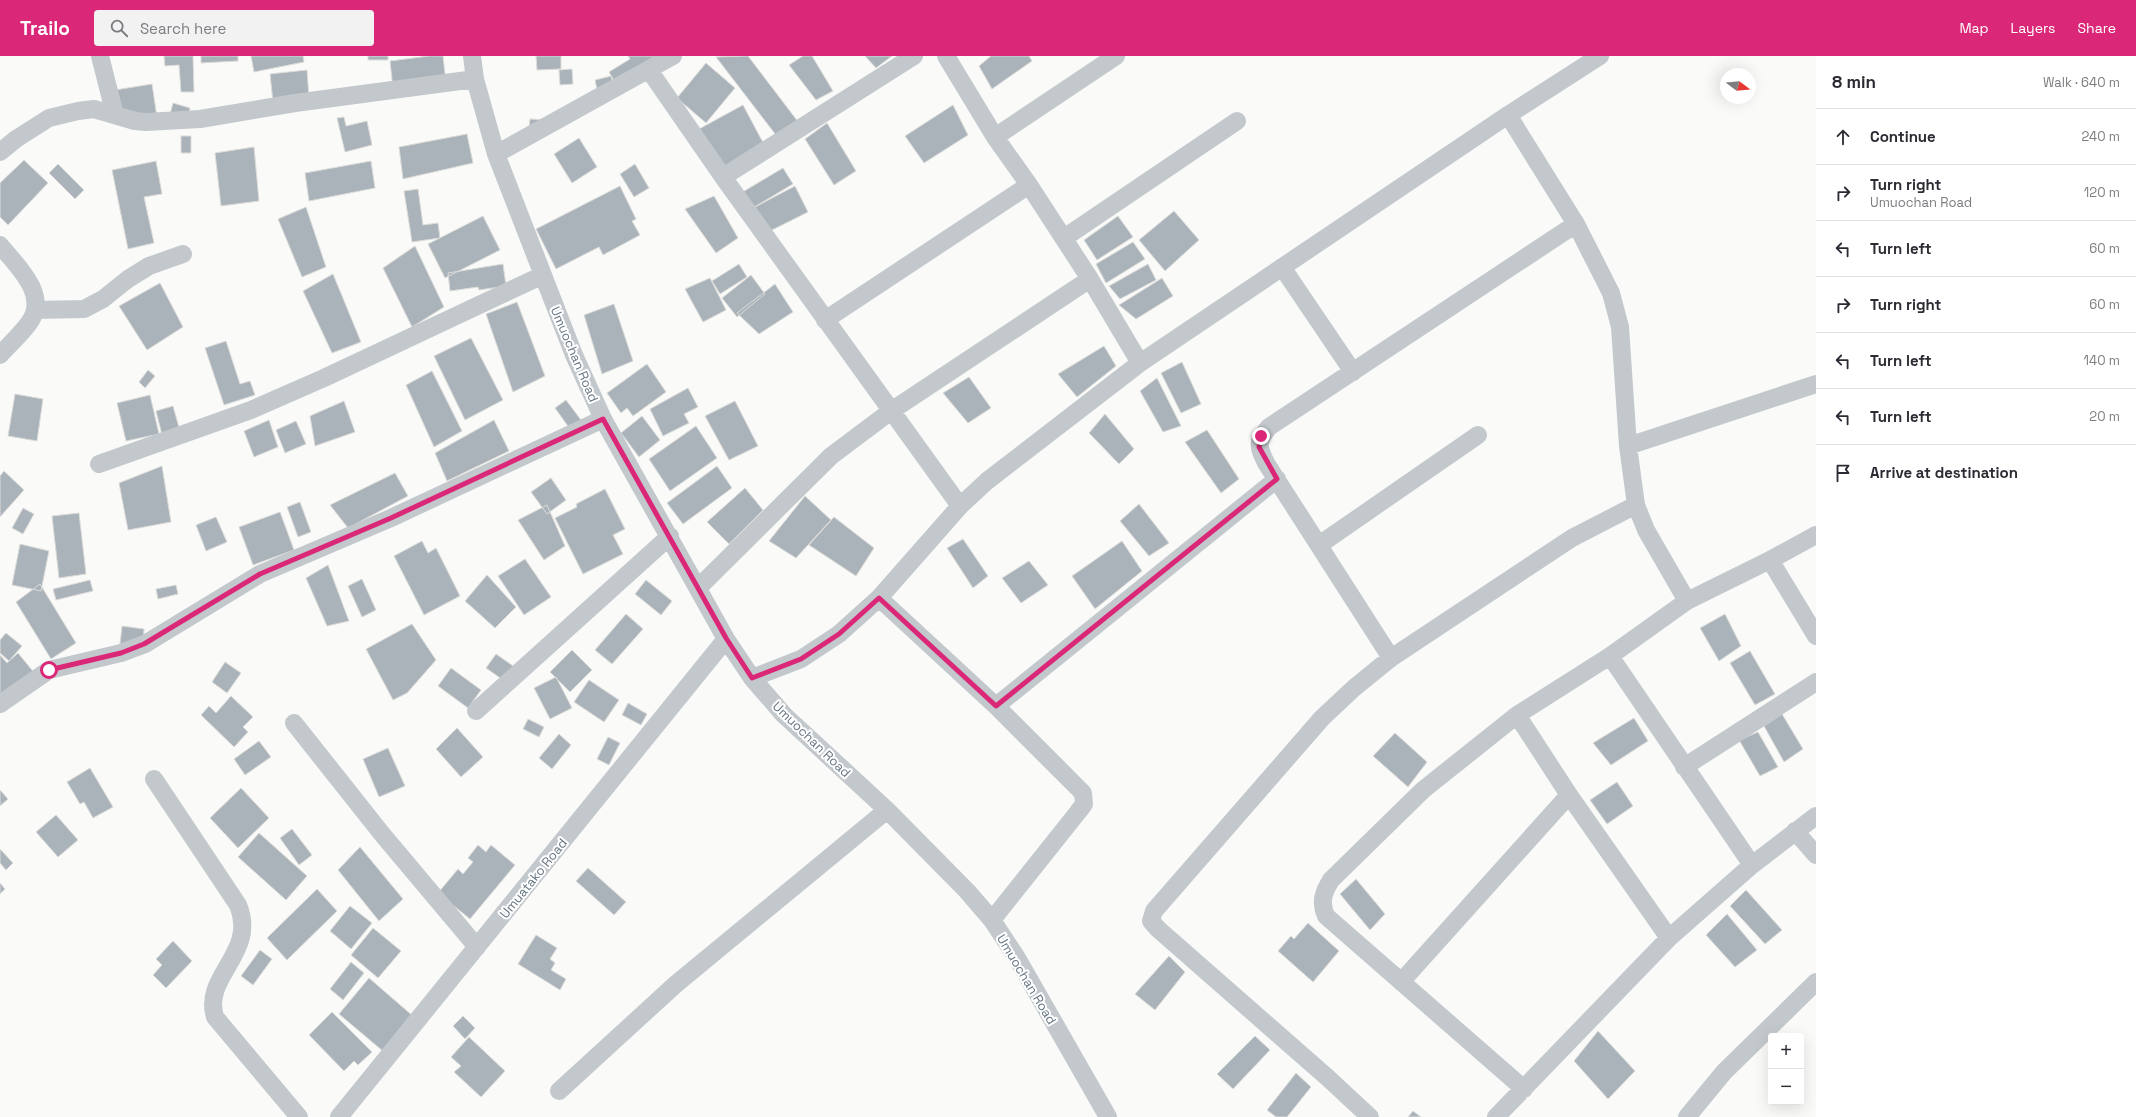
<!DOCTYPE html>
<meta charset="utf-8">
<style>
:root{--surface:#fff;--page:#f2f2f3;--text:#2b2b33;--muted:#7c7c81;--line:#e1e1e2;--accent:#db2777}
body{margin:0;font-family:"Space Grotesk",sans-serif;background:var(--page);color:var(--text)}
.controls{position:absolute;right:12px;bottom:12px;display:grid;overflow:hidden;border-radius:4px;box-shadow:0 4px 16px #0002}
.controls button{width:36px;height:36px;display:grid;place-items:center;padding:0;border:0;border-bottom:1px solid var(--line);background:var(--surface);color:var(--text);font:20px sans-serif}
.compass{position:absolute;left:1720px;top:12px;width:36px;height:36px;border-radius:50%;background:var(--surface);box-shadow:0 4px 16px #0002;rotate:106deg}
.stop{position:absolute;width:12px;height:12px;margin:-9px;border:3px solid #db2777;border-radius:50%;background:#fff}
.stop.end{background:#db2777;border-color:#fff;box-shadow:0 1px 4px #0008}
.list{margin:0;padding:0;list-style:none}
h2{display:flex;justify-content:space-between;align-items:center;height:52px;margin:0;padding:0 16px;font-size:17px}
h2 small{font-size:13px;font-weight:400;color:var(--muted)}
.list li{display:grid;grid-template-columns:26px 1fr auto;gap:12px;align-items:center;box-sizing:border-box;height:56px;padding:0 16px;border-top:1px solid var(--line)}
.list b{display:block;font-size:15px;white-space:nowrap}
.list p{margin:0;font-size:13px;white-space:nowrap;color:var(--muted)}
.list em{font-size:13px;font-style:normal;color:var(--muted)}
.icon{flex:none;width:22px;height:22px;fill:none;stroke:currentColor;stroke-width:2;stroke-linecap:round;stroke-linejoin:round}
.map{position:relative;flex:none;width:1816px;height:1061px;overflow:hidden}
header{display:flex;align-items:center;gap:24px;box-sizing:border-box;height:56px;padding:0 20px;background:var(--accent);color:#fff}
header strong{font-size:19px}
nav{display:flex;gap:22px;margin-inline-start:auto;font-size:14px}
.search{width:280px;height:36px;background:var(--page);display:flex;align-items:center;gap:10px;box-sizing:border-box;padding:0 14px;border-radius:4px;color:var(--muted);font-size:15px}
main{display:flex}
aside{flex:1;background:var(--surface)}
.map>svg:first-child{display:block}
.building{fill:#aab3b9;stroke:#dcdcda}
.lines{fill:none;stroke-linecap:round;stroke-linejoin:round}
.minor{stroke:#c3c8cc;stroke-width:18}
.route{stroke:#db2777;stroke-width:5}
.labels{text-anchor:middle;stroke-width:4;stroke-linejoin:round;paint-order:stroke}
.street-label{font-size:13px;fill:#657683;stroke:#fff}
</style>
<header>
<strong>Trailo</strong>
<div class="search"><svg class="icon" aria-label="search" viewBox="0 0 24 24"><circle cx="10" cy="10" r="6"/><path d="M15 15l6 6"/></svg>Search here</div>
<nav><a>Map</a><a>Layers</a><a>Share</a></nav>
</header>
<main>
<div class="map">
<svg width="1816" height="1061" viewBox="0 0 1816 1061">
<rect width="100%" height="100%" fill="#fafaf8"/>
<path class="building" d="M164,0H193L194,36H181L179,9L165,10Z
M201,0H238V5L201,7Z
M251,0H303L304,6L254,16Z
M368,0H388V4H368Z
M429,0H443L446,27L393,33L390,5Z
M536,0H561V13L537,14Z
M628,0H673L619,33L609,16L630,3Z
M748,0L799,67L779,83L716,1Z
M803,0H812L833,35L816,44L789,9Z
M865,0H892L876,12Z
M991,0H1029L1032,5L992,33L979,10Z
M706,7L735,32L706,67L677,42Z
M572,13L573,28L560,29L559,14Z
M307,14L309,42L273,46L270,18Z
M611,20L614,34L598,38L595,24Z
M152,28L158,68L130,73L128,58L118,59L115,34Z
M173,47L190,52L187,66L169,62Z
M743,49L768,96L724,120L699,73Z
M953,49L968,79L924,107L905,80Z
M344,61L346,70L367,65L372,89L345,96L337,62Z
M530,63L546,64L529,74Z
M827,67L856,115L834,129L805,83Z
M467,78L473,107L403,123L399,91Z
M181,80H191V97H181Z
M579,82L597,111L572,127L554,98Z
M254,91L259,145L221,150L215,97Z
M24,104L48,127L8,169L0,161V127Z
M156,105L162,138L144,141L154,187L128,193L112,114Z
M371,105L375,132L309,145L305,117Z
M58,108L84,134L75,143L49,117Z
M635,108L649,132L634,141L620,118Z
M783,112L793,128L751,153L741,137Z
M620,130L636,163L632,165L640,179L603,199L599,191L556,213L536,173Z
M795,130L808,156L768,176L755,151Z
M418,133L423,169L438,167L440,182L412,186L404,135Z
M714,140L738,182L716,197L685,153Z
M306,151L326,211L302,221L278,163Z
M1174,155L1199,184L1165,215L1139,184Z
M483,160L500,194L445,222L428,188Z
M1118,160L1133,181L1097,204L1084,184Z
M1133,186L1145,203L1106,227L1096,208Z
M415,190L444,251L412,271L383,212Z
M503,208L506,230L479,234L478,231L450,235L448,217Z
M739,208L747,221L720,238L712,225Z
M1148,208L1156,224L1120,243L1109,230Z
M333,218L361,286L332,297L303,235Z
M751,219L765,238L737,261L722,242Z
M710,222L726,254L703,266L685,233Z
M1162,222L1173,240L1136,263L1119,249Z
M160,227L183,271L147,294L119,250Z
M775,228L793,256L759,278L737,257Z
M517,246L545,320L513,336L486,258Z
M614,248L633,305L602,318L584,259Z
M471,282L503,344L465,364L434,300Z
M226,285L240,328L250,325L255,339L224,349L205,292Z
M1104,290L1116,310L1077,341L1058,318Z
M1182,306L1201,348L1181,357L1161,317Z
M647,308L666,336L633,360L627,352L621,357L607,337Z
M148,314L155,320L145,332L139,326Z
M432,315L462,375L434,391L406,329Z
M969,321L991,352L968,367L943,337Z
M1157,322L1181,370L1163,376L1140,335Z
M688,332L698,351L684,358L689,367L663,380L650,353Z
M15,338L43,343L37,385L8,380Z
M150,339L159,378L126,385L117,347Z
M566,344L581,364L570,373L555,352Z
M344,345L355,376L315,390L310,360Z
M735,345L758,390L729,404L705,360Z
M173,350L180,375L162,379L156,355Z
M1105,358L1134,393L1119,408L1089,377Z
M642,360L660,384L639,401L621,377Z
M269,364L278,391L254,401L244,375Z
M494,364L509,395L447,425L435,397Z
M296,365L306,388L285,397L276,374Z
M696,370L717,402L670,435L649,403Z
M1207,374L1239,423L1221,437L1185,386Z
M162,410L171,466L128,474L119,427Z
M717,410L732,432L683,468L667,447Z
M4,415L24,434L0,461V420Z
M395,417L408,440L348,472L330,449Z
M551,422L566,444L547,458L531,436Z
M745,432L763,454L729,488L707,466Z
M605,433L625,473L613,479L623,498L583,518L555,462L577,451L576,448Z
M805,440L831,464L796,502L769,485Z
M300,446L311,476L298,481L287,451Z
M1139,448L1169,487L1149,500L1120,465Z
M547,449L565,490L544,504L518,464Z
M23,452L34,458L23,478L12,472Z
M280,456L294,494L253,509L239,471Z
M79,457L86,518L59,522L52,460Z
M216,461L227,486L206,495L196,469Z
M834,461L874,492L856,520L809,489Z
M963,483L988,520L973,532L947,492Z
M422,485L428,497L436,492L460,540L424,559L394,500Z
M1122,485L1142,515L1095,553L1072,520Z
M20,488L49,495L41,535L12,529Z
M525,503L551,541L524,559L498,520Z
M1029,505L1048,529L1021,547L1002,522Z
M328,509L349,565L327,570L306,522Z
M487,519L516,551L495,572L465,545Z
M362,523L376,554L362,561L348,530Z
M90,524L93,535L56,544L53,533Z
M646,524L672,545L661,559L635,538Z
M40,528L76,587L51,603L16,546Z
M176,529L178,538L158,543L156,533Z
M626,558L643,573L612,608L595,594Z
M1725,558L1741,590L1719,605L1700,572Z
M412,568L436,604L407,637L393,644L366,593Z
M122,570L144,573L143,591L120,588Z
M6,577L22,590L9,605L0,597V584Z
M572,594L592,614L570,636L550,616Z
M1750,595L1775,638L1755,649L1730,607Z
M18,597L36,619L0,650V599L7,607Z
M496,598L516,612L506,626L486,612Z
M225,606L241,617L227,637L212,626Z
M451,612L481,634L468,652L438,630Z
M556,621L572,652L550,663L534,632Z
M589,624L619,644L604,666L574,646Z
M231,640L253,661L243,671L248,676L234,691L201,659L209,650L216,657Z
M628,647L647,658L641,669L622,659Z
M1782,658L1803,693L1784,706L1764,670Z
M1634,662L1648,685L1611,709L1593,687Z
M528,663L544,671L539,681L523,673Z
M457,672L483,701L461,721L436,693Z
M1758,676L1778,711L1760,720L1739,684Z
M1395,677L1427,706L1408,731L1373,700Z
M559,678L571,689L552,713L539,702Z
M608,681L620,687L609,709L597,703Z
M259,685L271,701L245,719L234,703Z
M388,692L405,730L379,741L363,703Z
M90,712L113,751L93,762L84,746L80,748L67,726Z
M1617,726L1633,750L1607,768L1590,744Z
M241,732L269,762L238,792L210,762Z
M0,734L8,743L0,750Z
M56,759L78,784L58,801L36,776Z
M292,773L312,799L299,809L280,782Z
M259,777L307,820L286,844L238,801Z
M478,789L486,796L491,789L515,809L470,863L438,837L458,813L463,818L473,806L468,802Z
M360,791L403,843L379,865L338,814Z
M0,793L13,807L6,814L0,807Z
M588,812L626,846L614,859L576,825Z
M1356,823L1385,858L1370,874L1340,838Z
M0,827L5,833L0,838Z
M317,833L337,855L287,904L267,882Z
M1746,834L1782,874L1765,888L1730,850Z
M350,850L372,867L351,893L330,875Z
M1727,858L1757,894L1735,911L1706,879Z
M1308,867L1339,895L1313,926L1278,895L1291,880L1294,883Z
M373,872L401,895L378,922L351,899Z
M536,879L557,892L550,903L555,907L551,914L566,923L560,934L518,908Z
M173,885L192,905L166,932L153,919L162,909L156,903Z
M260,894L272,903L253,929L241,920Z
M1169,900L1185,916L1155,954L1135,938Z
M351,906L364,917L343,944L330,933Z
M369,922L414,961L384,996L339,958Z
M332,956L372,996L358,1009L354,1005L344,1015L309,979Z
M463,960L475,972L465,983L453,970Z
M1598,975L1635,1015L1608,1043L1574,1005Z
M1255,980L1270,994L1233,1033L1217,1018Z
M469,981L505,1015L481,1041L454,1016L461,1010L451,1001Z
M1296,1017L1311,1031L1287,1061H1276L1267,1054Z
M1413,1055L1421,1061H1408Z"/>
<g class="lines">
<path class="minor" d="M100,0L115,59
M472,0L475,23L496,98L574,299L603,363L726,583L752,622L784,659L887,754L967,835L992,864L1017,902L1108,1061
M946,0L995,81L1029,129L1090,223L1140,307
M649,14L723,121L960,450
M1508,59L1576,168L1611,237L1620,271L1628,390L1636,449L1646,474L1687,545
M995,81L1116,0
M0,96L16,83L49,62L78,55L94,53L135,65L146,66L200,63L295,47L475,23
M496,98L673,0
M723,121L914,0
M1064,182L1237,65
M0,189C16,209 50,239 29,267C21,278 10,288 0,299
M1282,211L1353,316
M36,254L84,253L103,243L128,223L149,210L183,198
M825,264L1029,129
M1628,390L1816,328
M99,408L251,354L324,322L543,219
M1319,489L1478,379
M1770,504L1816,580
M698,532L831,400L891,355L1090,223
M879,542L996,650L1083,737L1084,748L1078,756L992,864
M1610,600L1752,809
M1391,602L1266,407C1258,390 1256,386 1269,371L1576,168
M752,622L801,603L839,578L879,542L960,450L987,425L1140,307L1508,59L1600,0
M0,648L49,614L121,597L145,588L260,518L391,462L603,363
M996,650L1277,423
M476,655L670,480
M1517,659L1423,734L1331,824C1323,837 1320,846 1326,860L1524,1033
M294,667L382,778L477,891
M1684,711L1816,626
M154,723L238,849C258,897 202,920 215,961L299,1061
M1795,775L1816,799
M1669,882L1569,739L1517,659L1610,600L1687,545L1770,504L1816,479
M1401,926L1569,739
M559,1035L676,928L887,754
M339,1061L726,583
M1370,1061L1328,1022L1158,873L1151,865L1154,855L1322,662L1354,632L1391,602L1572,482L1636,449
M1496,1061L1669,882L1752,809L1816,760
M1687,1061L1724,1016L1816,926"/>
</g>
<g class="lines">
<path class="route" d="M49,614L121,597L144,588L260,518L391,462L603,363L726,582L752,622L801,603L839,578L879,542L996,650L1277,423L1259,391L1261,380"/>
</g>
<g class="labels">
<g class="street-label">
<text transform="translate(575 298) rotate(67)" y="5">Umuochan Road</text>
<text transform="translate(812 683) rotate(44)" y="5">Umuochan Road</text>
<text transform="translate(533 822) rotate(-51)" y="5">Umuatako Road</text>
<text transform="translate(1027 923) rotate(59)" y="5">Umuochan Road</text>
</g>
</g>
</svg>
<div class="controls">
<button>+</button>
<button>−</button>
</div>
<svg class="compass" viewBox="-18 -18 36 36"><path d="M0-13l5 13h-10z" fill="#e53935"/><path d="M0 13l5-13h-10z" fill="#7c7c81"/></svg>
<div class="stop" style="left:49px;top:614px"></div>
<div class="stop end" style="left:1261px;top:380px"></div>
</div>
<aside>
<h2>8 min<small>Walk · 640 m</small></h2>
<ul class="list">
<li><svg class="icon" aria-label="ahead" viewBox="0 0 24 24"><path d="M12 20V5M6 11l6-6 6 6"/></svg><div><b>Continue</b></div><em>240 m</em></li>
<li><svg class="icon" aria-label="right" viewBox="0 0 24 24"><path d="M7 20v-9h11M14 6l5 5-5 5"/></svg><div><b>Turn right</b><p>Umuochan Road</p></div><em>120 m</em></li>
<li><svg class="icon" aria-label="left" viewBox="0 0 24 24"><path d="M17 20v-9H6M10 6l-5 5 5 5"/></svg><div><b>Turn left</b></div><em>60 m</em></li>
<li><svg class="icon" aria-label="right" viewBox="0 0 24 24"><path d="M7 20v-9h11M14 6l5 5-5 5"/></svg><div><b>Turn right</b></div><em>60 m</em></li>
<li><svg class="icon" aria-label="left" viewBox="0 0 24 24"><path d="M17 20v-9H6M10 6l-5 5 5 5"/></svg><div><b>Turn left</b></div><em>140 m</em></li>
<li><svg class="icon" aria-label="left" viewBox="0 0 24 24"><path d="M17 20v-9H6M10 6l-5 5 5 5"/></svg><div><b>Turn left</b></div><em>20 m</em></li>
<li><svg class="icon" aria-label="arrive" viewBox="0 0 24 24"><path d="M6 21V4h12l-3 4 3 4H6"/></svg><div><b>Arrive at destination</b></div></li>
</ul>
</aside>
</main>
